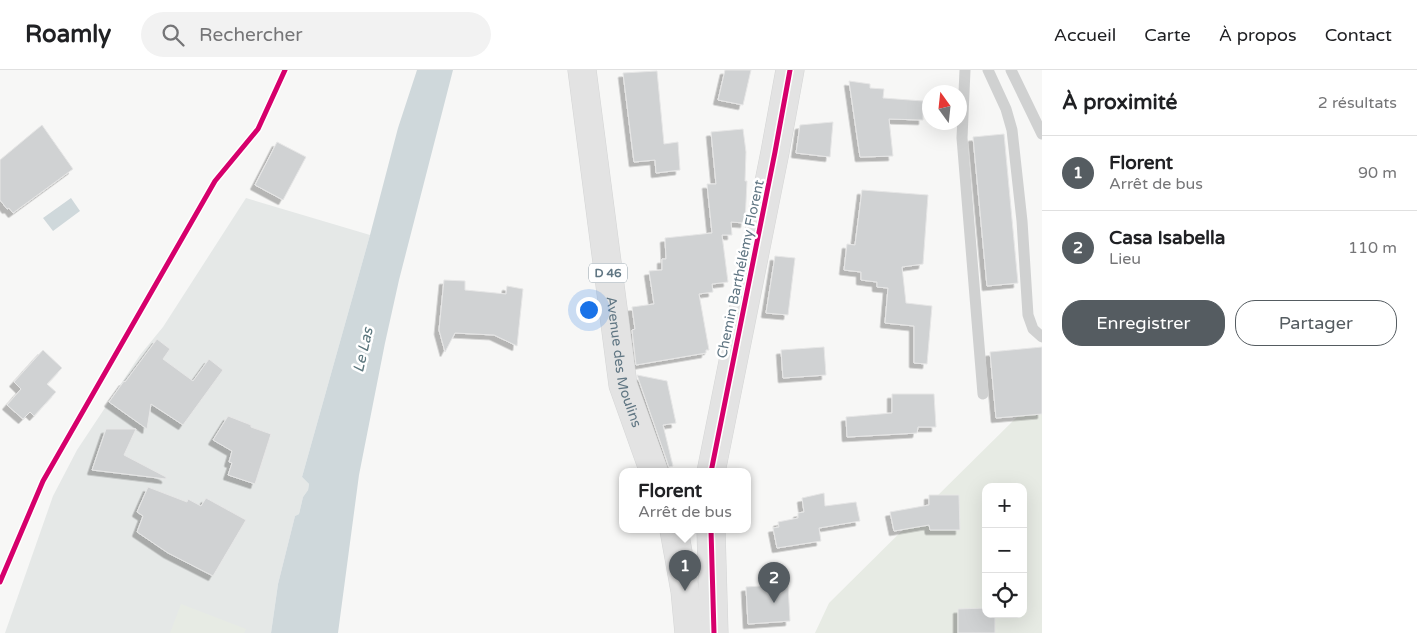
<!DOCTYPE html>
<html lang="fr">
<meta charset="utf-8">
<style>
:root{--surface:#fff;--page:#f2f2f2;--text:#202124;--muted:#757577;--line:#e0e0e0;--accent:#555c61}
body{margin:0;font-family:"Varela Round",sans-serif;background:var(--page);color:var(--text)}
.controls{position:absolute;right:15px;bottom:15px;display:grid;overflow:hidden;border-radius:10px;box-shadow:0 5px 20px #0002}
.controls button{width:45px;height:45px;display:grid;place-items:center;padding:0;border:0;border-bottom:1px solid var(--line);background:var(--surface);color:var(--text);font:25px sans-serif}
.compass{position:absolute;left:922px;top:15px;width:45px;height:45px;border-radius:50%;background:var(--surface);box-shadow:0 5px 20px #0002;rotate:345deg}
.you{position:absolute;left:588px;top:239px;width:18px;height:18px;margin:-12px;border:4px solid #fff;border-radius:50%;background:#1a73e8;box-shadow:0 0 0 8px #1a73e833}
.badge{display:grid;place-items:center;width:32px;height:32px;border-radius:50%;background:var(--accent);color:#fff;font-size:16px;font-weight:700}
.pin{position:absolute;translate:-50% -41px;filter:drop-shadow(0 1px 2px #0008)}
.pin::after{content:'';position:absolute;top:26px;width:18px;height:15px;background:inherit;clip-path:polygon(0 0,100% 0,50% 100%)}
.popup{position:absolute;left:619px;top:398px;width:132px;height:65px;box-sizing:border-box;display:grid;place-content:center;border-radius:10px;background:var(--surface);filter:drop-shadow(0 1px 4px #0005);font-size:16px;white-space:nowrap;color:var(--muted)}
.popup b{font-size:19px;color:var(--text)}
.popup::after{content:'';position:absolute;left:50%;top:100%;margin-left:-10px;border:10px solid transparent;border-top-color:var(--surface)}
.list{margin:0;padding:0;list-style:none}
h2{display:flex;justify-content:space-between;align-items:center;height:65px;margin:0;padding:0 20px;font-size:21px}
h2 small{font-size:16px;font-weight:400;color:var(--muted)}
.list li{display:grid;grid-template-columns:32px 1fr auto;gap:15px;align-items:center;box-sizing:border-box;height:75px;padding:0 20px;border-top:1px solid var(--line)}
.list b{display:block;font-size:19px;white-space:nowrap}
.list p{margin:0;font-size:16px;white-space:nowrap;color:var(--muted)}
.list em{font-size:16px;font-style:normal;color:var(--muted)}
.actions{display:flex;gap:10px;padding:15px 20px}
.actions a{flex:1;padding:11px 0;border:1px solid var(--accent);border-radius:20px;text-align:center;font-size:18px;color:var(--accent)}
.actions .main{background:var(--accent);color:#fff}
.icon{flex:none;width:28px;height:28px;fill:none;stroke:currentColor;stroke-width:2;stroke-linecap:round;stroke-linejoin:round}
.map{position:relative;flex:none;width:1042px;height:563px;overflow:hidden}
header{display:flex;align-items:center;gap:30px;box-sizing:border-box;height:70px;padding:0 25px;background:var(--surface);border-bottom:1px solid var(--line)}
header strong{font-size:24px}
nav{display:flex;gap:28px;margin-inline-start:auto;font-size:18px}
.search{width:350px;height:45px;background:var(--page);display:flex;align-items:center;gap:12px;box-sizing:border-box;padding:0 18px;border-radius:28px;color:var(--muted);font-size:19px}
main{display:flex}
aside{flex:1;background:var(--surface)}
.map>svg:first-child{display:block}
.built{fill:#e5e8e7}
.green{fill:#e7ebe4;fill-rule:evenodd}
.water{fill:#cfd8db}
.building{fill:#d0d2d3;stroke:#e6e6e6;filter:url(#shadow)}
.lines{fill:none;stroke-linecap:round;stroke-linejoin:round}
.secondary-casing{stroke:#d4d5d5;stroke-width:29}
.primary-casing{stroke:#d4d5d5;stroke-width:29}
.lane{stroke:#d0d1d1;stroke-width:11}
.secondary{stroke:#e3e3e3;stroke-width:28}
.primary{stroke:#e3e3e3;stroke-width:28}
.cycleway-casing{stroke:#fff;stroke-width:8}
.cycleway{stroke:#d6006c;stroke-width:5}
.labels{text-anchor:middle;stroke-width:5;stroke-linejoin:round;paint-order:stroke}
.shield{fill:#fff;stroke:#909fa8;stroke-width:1}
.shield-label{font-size:12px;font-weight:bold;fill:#607683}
.street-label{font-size:14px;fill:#607683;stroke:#fff}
.water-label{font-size:15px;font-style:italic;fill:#5b767d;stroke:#fff}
</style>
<header>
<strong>Roamly</strong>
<div class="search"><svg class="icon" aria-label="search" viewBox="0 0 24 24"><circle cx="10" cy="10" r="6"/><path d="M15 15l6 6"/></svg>Rechercher</div>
<nav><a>Accueil</a><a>Carte</a><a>À propos</a><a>Contact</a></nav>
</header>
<main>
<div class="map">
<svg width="1042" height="563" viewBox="0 0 1042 563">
<defs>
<filter id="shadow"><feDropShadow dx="-4.5" dy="4.5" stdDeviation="0" flood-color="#0004"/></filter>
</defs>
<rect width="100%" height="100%" fill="#f7f7f6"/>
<path class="built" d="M246,128L370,165L302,407L309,414L308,420L303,427L299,444L295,446L278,514L271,563H5L53,426L77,380L140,285L163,257Z"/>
<path class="green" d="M1042,305V563H815L829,533L1030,334ZM986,417H1023V544H986Z
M181,534L246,559L244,563H170Z"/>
<path class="water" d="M417,0H453L399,210L385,273L359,405L338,563H271L278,514L295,446L299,444L303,427L308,420L309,414L302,407L370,165L398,58Z
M71,128L80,141L53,161L43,148Z"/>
<path class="building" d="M725,0H751L743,35L718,30Z
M657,1L664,74L678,72L680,100L656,103L655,90L634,92L623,3Z
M849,11L870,14V18L884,19L883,28L923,31V50L889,49L893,86L860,87Z
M833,52L830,87L796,83L800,55Z
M42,55L73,99L13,143L9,138L7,139L0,130V90Z
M743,59L746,82L745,111H747L745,153L731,152L732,165H722L728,212L712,214L713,222L699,224L709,280H706V283L636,295L632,260L635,259L632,237L654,234L649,201L662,200V189H666L665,168L712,163L707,114H716L711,62Z
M1004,64L1018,213L987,216L973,67Z
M277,72L306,87L283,130L255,115Z
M862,120L928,125L923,194L902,197L906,233L932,236L927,294L914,293V256L885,253L888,218L877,217V212L861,210V202L844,200L847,174L855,175Z
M775,186L795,188L788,245L766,243Z
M444,210L465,211V220L506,224L507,216L523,219L517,276L494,265L455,263L445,282L439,260Z
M157,269L170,279L163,289L193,311L209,289L223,300L183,355L151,334L147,359L109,332L124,311L125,312Z
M824,277L826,305L783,308L781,280Z
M1042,277V344L996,348L990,282Z
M43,280L62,298L47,314L56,322L34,346L30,342L23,349L7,335L21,319L14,312Z
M637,305L667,311L676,353L663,355L673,396L669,397Z
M892,324H934L936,357H918L917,363L847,367L846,347L892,343Z
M228,346L251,355V357L271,364L255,414L228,405L232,393L229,392L232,381L213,370Z
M106,359H136L124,385L166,407V409L92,400Z
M148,417L187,432L188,429L201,436L206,428L246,450L213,506L168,483L137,462L143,446L137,442Z
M824,423L825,436L856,432L860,451L819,458L821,471L777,478L773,458L779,457L778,452L798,448V443L804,442L802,428Z
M929,425H959L960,460H930L929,455L894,461L890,442L929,435Z
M788,514L790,551L748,554L746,517Z
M986,538V544H995V563H958V539Z"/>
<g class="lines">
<defs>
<path id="secondary" d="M711,402L775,82L790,0
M711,460L714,563"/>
<g id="primary">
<path id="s1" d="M582,0L623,315L654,402"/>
<path d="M674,460L685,521L689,563"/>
</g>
</defs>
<use href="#secondary" class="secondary-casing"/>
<use href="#primary" class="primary-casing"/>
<path class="lane" d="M965,0L962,68L983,324
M988,0L1006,39L1012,60L1022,151L1028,245L1033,259L1042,267
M1011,0L1042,64"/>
<use href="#secondary" class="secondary"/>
<use href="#primary" class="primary"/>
<defs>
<path id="cycleway" d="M711,402L775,82L790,0
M711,460L714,563
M0,512L43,411L215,111L258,59L285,0"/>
</defs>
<use href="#cycleway" class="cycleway-casing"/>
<use href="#cycleway" class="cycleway"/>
</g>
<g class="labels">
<rect class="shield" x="589" y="193.5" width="38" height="19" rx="4"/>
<g class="shield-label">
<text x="608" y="207">D 46</text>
</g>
<g class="street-label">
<text transform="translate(740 199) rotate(-78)" y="5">Chemin Barthélémy Florent</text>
<text dy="5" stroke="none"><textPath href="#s1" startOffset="295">Avenue des Moulins</textPath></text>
</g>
<g class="water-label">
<text transform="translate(363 280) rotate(-77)" y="5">Le Las</text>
</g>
</g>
</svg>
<div class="controls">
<button>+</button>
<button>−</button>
<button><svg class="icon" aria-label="locate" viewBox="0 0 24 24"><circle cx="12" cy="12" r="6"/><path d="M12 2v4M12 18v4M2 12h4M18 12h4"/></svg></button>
</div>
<svg class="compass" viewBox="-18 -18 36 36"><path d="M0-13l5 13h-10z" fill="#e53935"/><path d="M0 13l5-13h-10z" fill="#757577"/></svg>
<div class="you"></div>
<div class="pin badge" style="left:685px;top:521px">1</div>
<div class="popup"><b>Florent</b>Arrêt de bus</div>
<div class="pin badge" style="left:774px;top:533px">2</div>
</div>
<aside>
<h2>À proximité<small>2 résultats</small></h2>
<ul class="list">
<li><span class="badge">1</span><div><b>Florent</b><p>Arrêt de bus</p></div><em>90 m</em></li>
<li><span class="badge">2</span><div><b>Casa Isabella</b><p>Lieu</p></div><em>110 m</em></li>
</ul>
<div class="actions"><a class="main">Enregistrer</a><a>Partager</a></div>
</aside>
</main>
